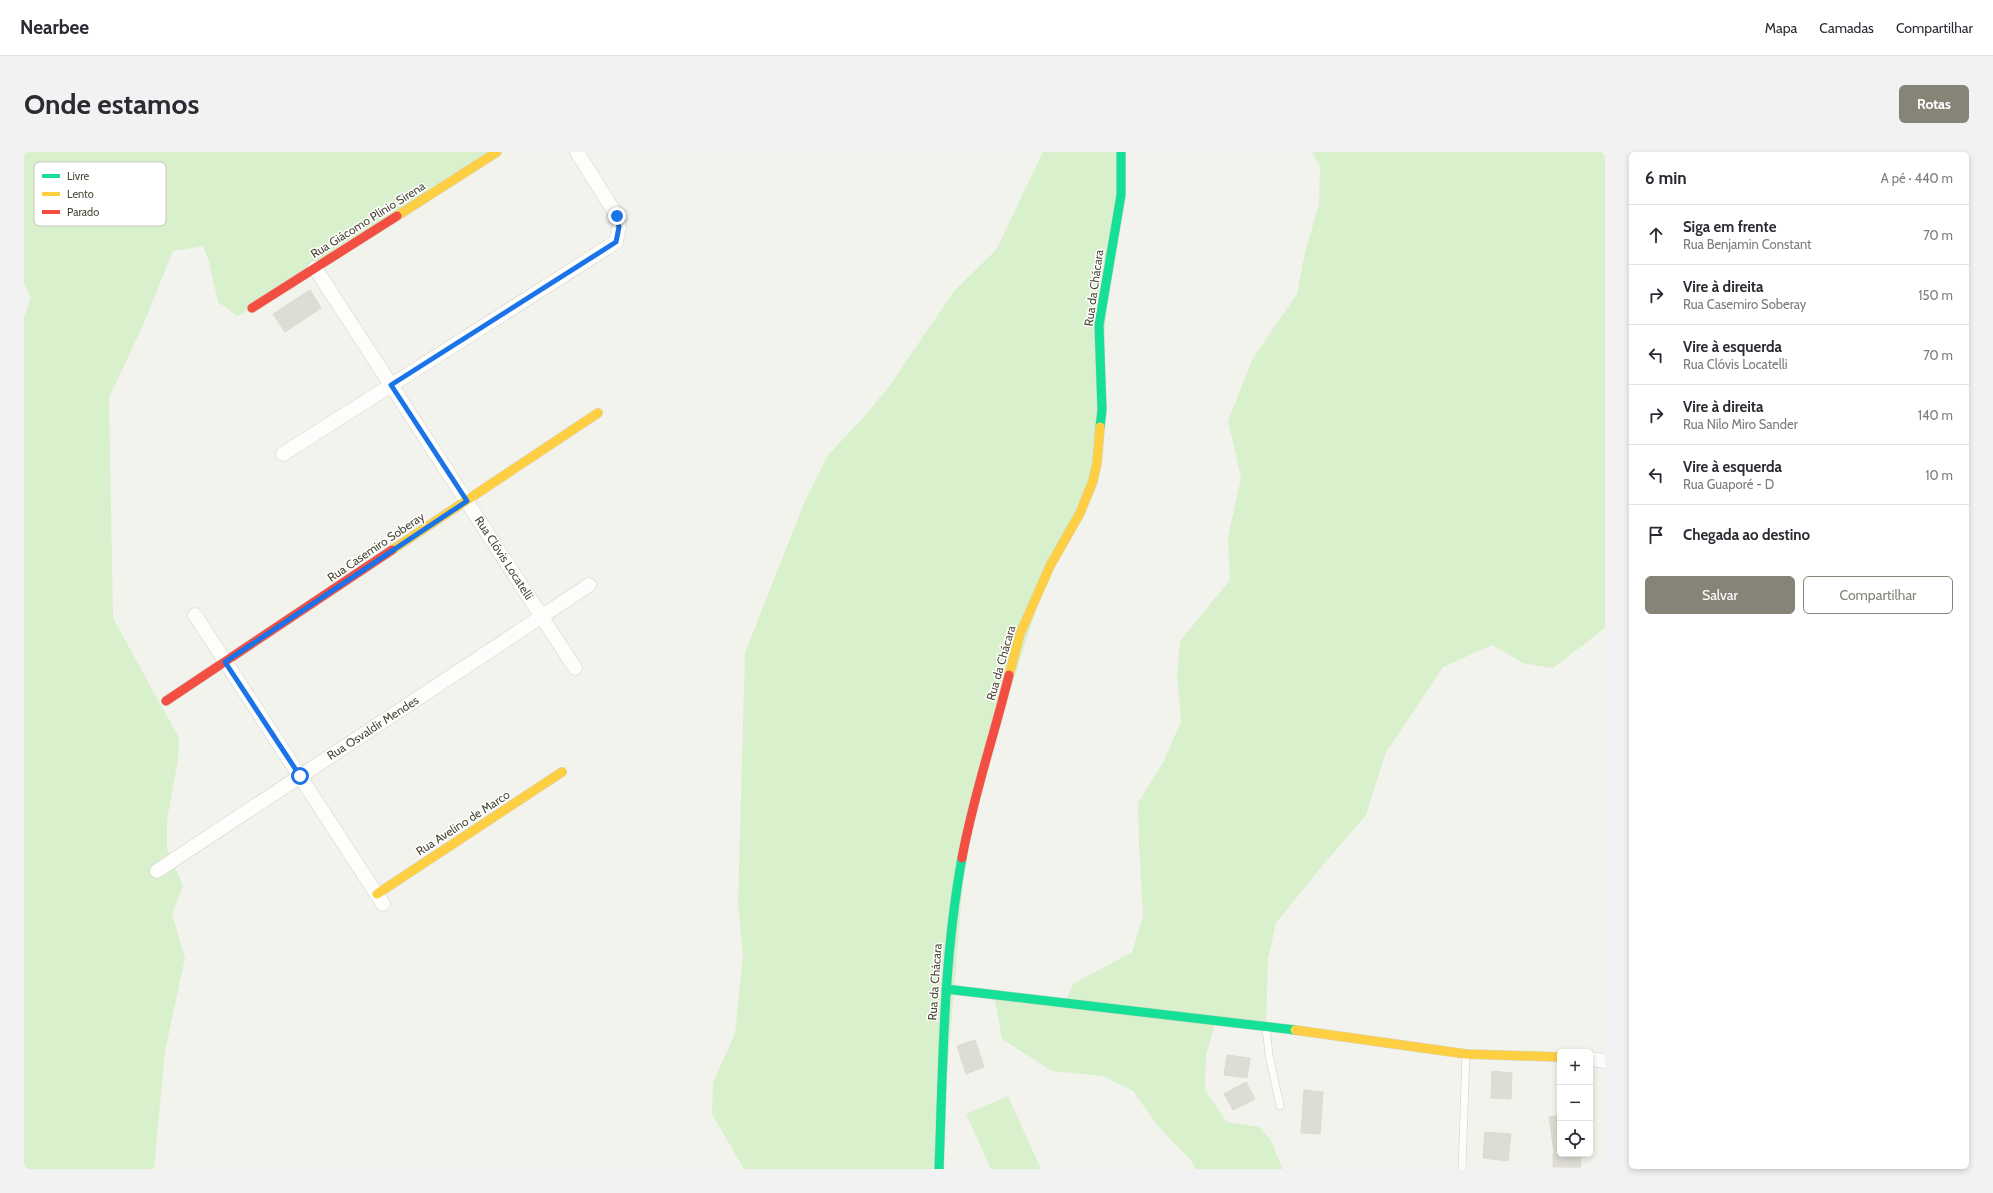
<!DOCTYPE html>
<html lang="pt">
<meta charset="utf-8">
<style>
:root{--surface:#fff;--page:#f2f2f3;--text:#2b2b33;--muted:#7c7c81;--line:#e1e1e2;--accent:#868477}
body{margin:0;font-family:Cabin,sans-serif;background:var(--page);color:var(--text)}
.controls{position:absolute;right:12px;bottom:12px;display:grid;overflow:hidden;border-radius:6px;box-shadow:0 2px 6px #0003}
.controls button{width:36px;height:36px;display:grid;place-items:center;padding:0;border:0;border-bottom:1px solid var(--line);background:var(--surface);color:var(--text);font:20px sans-serif}
.stop{position:absolute;width:12px;height:12px;margin:-9px;border:3px solid #1a73e8;border-radius:50%;background:#fff}
.stop.end{background:#1a73e8;border-color:#fff;box-shadow:0 1px 4px #0008}
.list{margin:0;padding:0;list-style:none}
h2{display:flex;justify-content:space-between;align-items:center;height:52px;margin:0;padding:0 16px;font-size:17px}
h2 small{font-size:13px;font-weight:400;color:var(--muted)}
.list li{display:grid;grid-template-columns:26px 1fr auto;gap:12px;align-items:center;box-sizing:border-box;height:60px;padding:0 16px;border-top:1px solid var(--line)}
.list b{display:block;font-size:15px;white-space:nowrap}
.list p{margin:0;font-size:13px;white-space:nowrap;color:var(--muted)}
.list em{font-size:13px;font-style:normal;color:var(--muted)}
.actions{display:flex;gap:8px;padding:12px 16px}
.actions a{flex:1;padding:9px 0;border:1px solid var(--accent);border-radius:6px;text-align:center;font-size:14px;color:var(--accent)}
.actions .main{background:var(--accent);color:#fff}
.icon{flex:none;width:22px;height:22px;fill:none;stroke:currentColor;stroke-width:2;stroke-linecap:round;stroke-linejoin:round}
.map{position:relative;flex:none;width:1581px;height:1017px;overflow:hidden;border-radius:6px}
header{display:flex;align-items:center;gap:24px;box-sizing:border-box;height:56px;padding:0 20px;background:var(--surface);border-bottom:1px solid var(--line)}
header strong{font-size:19px}
nav{display:flex;gap:22px;margin-inline-start:auto;font-size:14px}
.intro{display:flex;align-items:center;justify-content:space-between;box-sizing:border-box;height:96px;padding:0 24px}
h1{margin:0;font-size:28px}
.button{padding:10px 18px;border-radius:6px;background:var(--accent);color:#fff;font-size:14px;font-weight:700}
main{display:flex;gap:24px;padding:0 24px}
aside{flex:1;background:var(--surface);border-radius:6px;box-shadow:0 2px 6px #0003}
.map>svg:first-child{display:block}
.green{fill:#d8f0cb}
.building{fill:#dddcd5;stroke:#dcdbd2}
.lines{fill:none;stroke-linecap:round;stroke-linejoin:round}
.lane-casing{stroke:#d1d1ca;stroke-width:8}
.street-casing{stroke:#d1d1ca;stroke-width:15}
.fast-casing{stroke:#d5d5c5;stroke-width:10}
.slow-casing{stroke:#d5d5c5;stroke-width:10}
.jam-casing{stroke:#d5d5c5;stroke-width:10}
.lane{stroke:#fdfdfc;stroke-width:7}
.street{stroke:#fdfdfc;stroke-width:14}
.fast{stroke:#16e098;stroke-width:9}
.slow{stroke:#ffcf43;stroke-width:9}
.jam{stroke:#f24e42;stroke-width:9}
.route{stroke:#1a73e8;stroke-width:5}
.labels{text-anchor:middle;stroke-width:3;stroke-linejoin:round;paint-order:stroke}
.street-label{font-size:12px;fill:#4c4937;stroke:#fff}
.key{fill:#fff;stroke:#c9c8c3;stroke-width:1}
.key-label{font-size:11px;fill:#4c4937}
</style>
<header>
<strong>Nearbee</strong>
<nav><a>Mapa</a><a>Camadas</a><a>Compartilhar</a></nav>
</header>
<div class="intro"><h1>Onde estamos</h1><a class="button">Rotas</a></div>
<main>
<div class="map">
<svg width="1581" height="1017" viewBox="0 0 1581 1017">
<rect width="100%" height="100%" fill="#f3f3ed"/>
<path class="green" d="M0,0H473L214,164L194,150L185,110L179,94L149,99L119,173L85,246L89,466L155,586L154,608L143,668V696L159,734L148,762L161,806L141,899L130,1017H0V166L7,145L0,132Z
M1019,0H1097L1086,102L1073,311L1026,414L944,671L915,1017H720L688,962L689,930L711,882L719,803L714,752L721,501L780,351L804,303L838,267L867,232L930,139L972,98Z
M1288,0H1581V476L1529,516L1499,511L1468,493L1419,515L1362,600L1342,663L1299,713L1252,771L1244,807L1242,874L1192,869L1182,903L1181,938L1203,970L1235,975L1246,987L1259,1017H1171L1169,1011L1134,974L1109,939L1079,924L1028,919L978,887L970,843L1041,851L1049,832L1108,800L1119,765L1115,692L1114,651L1140,609L1157,569L1153,524L1156,489L1206,428L1204,386L1217,325L1204,269L1229,206L1273,142L1281,100L1295,52L1296,15Z
M984,944L1017,1017H967L942,962Z"/>
<path class="building" d="M286,138L297,156L261,180L249,162Z
M951,888L960,915L942,922L933,894Z
M1203,903L1226,906L1223,926L1200,923Z
M1468,919L1488,921L1487,947L1467,946Z
M1222,930L1231,947L1209,958L1200,942Z
M1280,938L1299,940L1296,982L1277,981Z
M1536,963V1000L1530,1001L1525,965Z
M1461,980L1487,982L1484,1009L1459,1006Z
M1529,1002H1556L1557,1015H1529Z"/>
<g class="lines">
<defs>
<path id="lane" d="M1242,875L1245,903L1256,954
M1438,1017L1442,902"/>
<path id="street" d="M291,116L551,516
M259,302L592,90L595,75L593,64L553,0
M171,463L359,752
M133,719L565,433
M1566,907L1581,909"/>
<path id="fast" d="M1076,275L1078,258L1075,173L1097,43V0
M922,837L1271,878
M915,1017C919,913 919,809 938,706"/>
<path id="slow" d="M373,64L473,0
M368,398L574,261
M985,523L996,482L1026,414L1056,361L1069,329L1073,311L1076,275
M353,742L538,620
M1271,878L1442,902L1536,905"/>
<path id="jam" d="M228,156L373,64
M142,549L368,398
M938,706C949,645 970,584 985,523"/>
</defs>
<use href="#lane" class="lane-casing"/>
<use href="#street" class="street-casing"/>
<use href="#fast" class="fast-casing"/>
<use href="#slow" class="slow-casing"/>
<use href="#jam" class="jam-casing"/>
<use href="#lane" class="lane"/>
<use href="#street" class="street"/>
<use href="#fast" class="fast"/>
<use href="#slow" class="slow"/>
<use href="#jam" class="jam"/>
</g>
<g class="lines">
<path class="route" d="M276,624L201,510L443,349L367,233L592,90L595,75L593,64"/>
</g>
<g class="labels">
<g class="street-label">
<text transform="translate(344 68) rotate(-32)" y="4">Rua Giácomo Plínio Sirena</text>
<text transform="translate(1070 136) rotate(-82)" y="4">Rua da Chácara</text>
<text transform="translate(352 395) rotate(-34)" y="4">Rua Casemiro Soberay</text>
<text transform="translate(480 406) rotate(57)" y="4">Rua Clóvis Locatelli</text>
<text transform="translate(977 511) rotate(-74)" y="4">Rua da Chácara</text>
<text transform="translate(349 576) rotate(-33)" y="4">Rua Osvaldir Mendes</text>
<text transform="translate(439 671) rotate(-33)" y="4">Rua Avelino de Marco</text>
<text transform="translate(911 830) rotate(-86)" y="4">Rua da Chácara</text>
</g>
</g>
<rect x="10" y="10" width="132" height="64" rx="6" class="key"/>
<rect x="18" y="22" width="18" height="4" fill="#16e098"/>
<rect x="18" y="40" width="18" height="4" fill="#ffcf43"/>
<rect x="18" y="58" width="18" height="4" fill="#f24e42"/>
<g class="key-label">
<text x="43" y="28">Livre</text>
<text x="43" y="46">Lento</text>
<text x="43" y="64">Parado</text>
</g>
</svg>
<div class="controls">
<button>+</button>
<button>−</button>
<button><svg class="icon" aria-label="locate" viewBox="0 0 24 24"><circle cx="12" cy="12" r="6"/><path d="M12 2v4M12 18v4M2 12h4M18 12h4"/></svg></button>
</div>
<div class="stop" style="left:276px;top:624px"></div>
<div class="stop end" style="left:593px;top:64px"></div>
</div>
<aside>
<h2>6 min<small>A pé · 440 m</small></h2>
<ul class="list">
<li><svg class="icon" aria-label="ahead" viewBox="0 0 24 24"><path d="M12 20V5M6 11l6-6 6 6"/></svg><div><b>Siga em frente</b><p>Rua Benjamin Constant</p></div><em>70 m</em></li>
<li><svg class="icon" aria-label="right" viewBox="0 0 24 24"><path d="M7 20v-9h11M14 6l5 5-5 5"/></svg><div><b>Vire à direita</b><p>Rua Casemiro Soberay</p></div><em>150 m</em></li>
<li><svg class="icon" aria-label="left" viewBox="0 0 24 24"><path d="M17 20v-9H6M10 6l-5 5 5 5"/></svg><div><b>Vire à esquerda</b><p>Rua Clóvis Locatelli</p></div><em>70 m</em></li>
<li><svg class="icon" aria-label="right" viewBox="0 0 24 24"><path d="M7 20v-9h11M14 6l5 5-5 5"/></svg><div><b>Vire à direita</b><p>Rua Nilo Miro Sander</p></div><em>140 m</em></li>
<li><svg class="icon" aria-label="left" viewBox="0 0 24 24"><path d="M17 20v-9H6M10 6l-5 5 5 5"/></svg><div><b>Vire à esquerda</b><p>Rua Guaporé - D</p></div><em>10 m</em></li>
<li><svg class="icon" aria-label="arrive" viewBox="0 0 24 24"><path d="M6 21V4h12l-3 4 3 4H6"/></svg><div><b>Chegada ao destino</b></div></li>
</ul>
<div class="actions"><a class="main">Salvar</a><a>Compartilhar</a></div>
</aside>
</main>
